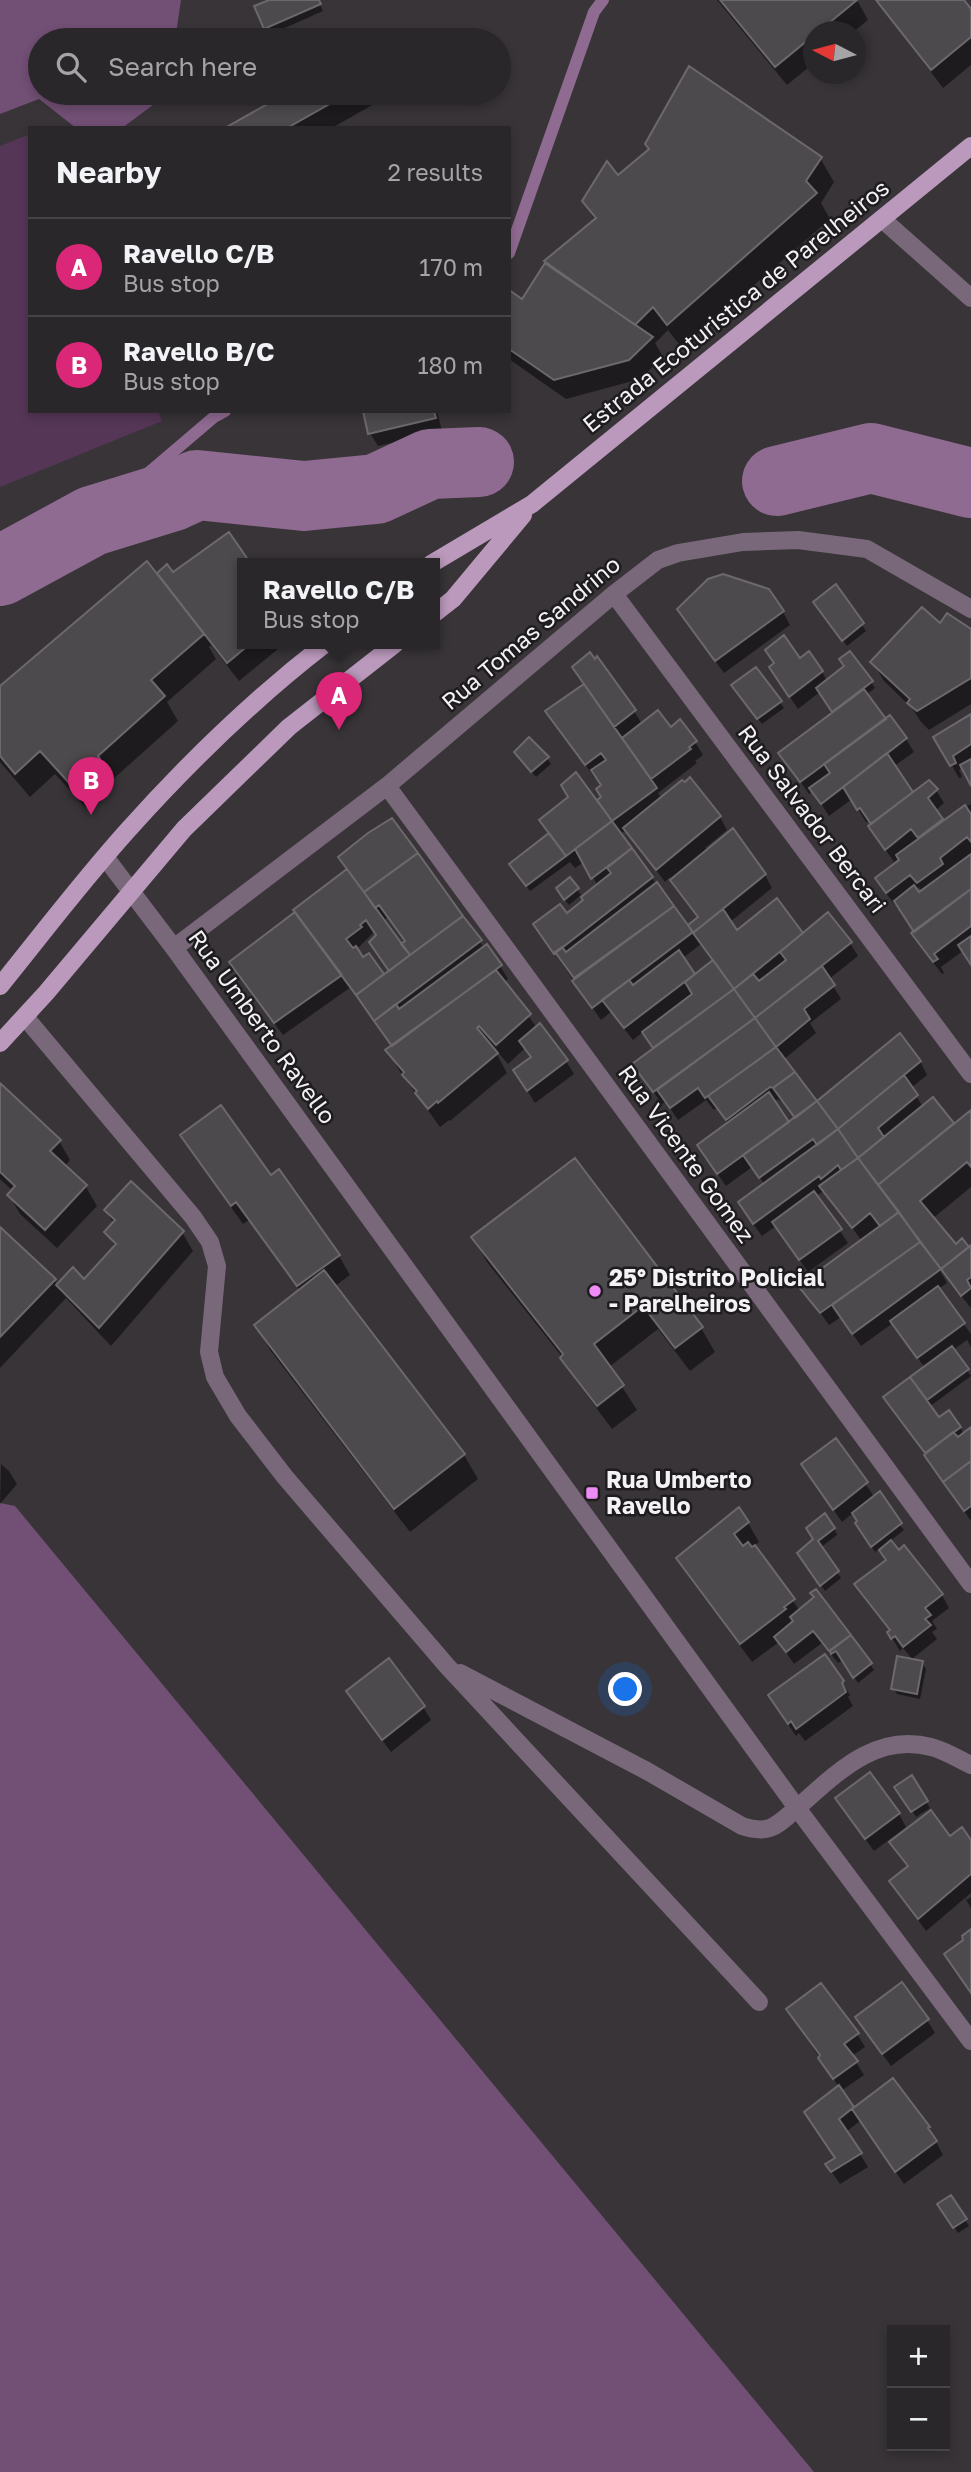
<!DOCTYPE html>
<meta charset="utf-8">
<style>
:root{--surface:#2a272a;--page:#363336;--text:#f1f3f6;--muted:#a5a5a8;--line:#464447;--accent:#db2777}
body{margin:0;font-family:"Golos Text",sans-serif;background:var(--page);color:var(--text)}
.controls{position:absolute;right:21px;bottom:21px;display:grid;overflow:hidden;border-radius:0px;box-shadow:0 4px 10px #0003}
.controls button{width:63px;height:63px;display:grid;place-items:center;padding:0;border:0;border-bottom:2px solid var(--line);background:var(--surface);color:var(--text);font:35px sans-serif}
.compass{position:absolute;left:803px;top:21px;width:63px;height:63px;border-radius:50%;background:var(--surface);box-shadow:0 4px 10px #0003;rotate:276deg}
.you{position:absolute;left:626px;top:1690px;width:24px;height:24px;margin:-18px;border:5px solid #fff;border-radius:50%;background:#1a73e8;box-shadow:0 0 0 10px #1a73e833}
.badge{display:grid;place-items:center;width:46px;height:46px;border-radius:50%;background:var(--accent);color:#fff;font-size:23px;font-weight:700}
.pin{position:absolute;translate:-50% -58px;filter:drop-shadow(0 2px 4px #0008)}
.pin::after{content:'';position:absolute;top:37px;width:24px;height:21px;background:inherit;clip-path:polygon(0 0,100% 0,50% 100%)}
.popup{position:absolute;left:237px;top:558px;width:203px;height:91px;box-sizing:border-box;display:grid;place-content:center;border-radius:0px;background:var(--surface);filter:drop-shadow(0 2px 5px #0005);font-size:23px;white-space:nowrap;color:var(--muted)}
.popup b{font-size:26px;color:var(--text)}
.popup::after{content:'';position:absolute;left:50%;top:100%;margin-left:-14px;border:14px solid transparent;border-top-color:var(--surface)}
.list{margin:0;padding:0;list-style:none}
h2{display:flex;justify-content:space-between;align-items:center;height:91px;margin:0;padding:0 28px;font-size:30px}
h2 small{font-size:23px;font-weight:400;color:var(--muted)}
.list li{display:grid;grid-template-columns:46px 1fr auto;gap:21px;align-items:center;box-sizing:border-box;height:98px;padding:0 28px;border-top:2px solid var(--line)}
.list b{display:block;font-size:26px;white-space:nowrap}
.list p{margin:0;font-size:23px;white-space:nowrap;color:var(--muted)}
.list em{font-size:23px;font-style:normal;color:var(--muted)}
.icon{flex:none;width:38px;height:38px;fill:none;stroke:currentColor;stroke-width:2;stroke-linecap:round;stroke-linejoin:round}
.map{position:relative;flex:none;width:971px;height:2472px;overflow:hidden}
.search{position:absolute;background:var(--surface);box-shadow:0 4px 10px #0003;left:28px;top:28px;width:483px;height:77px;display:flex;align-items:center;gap:18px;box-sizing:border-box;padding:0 24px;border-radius:38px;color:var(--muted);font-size:26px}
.panel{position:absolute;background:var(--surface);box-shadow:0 4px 10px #0003;left:28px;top:126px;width:483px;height:287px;border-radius:0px}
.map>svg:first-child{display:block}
.green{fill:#553657}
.forest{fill:#724f75}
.shadow{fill:#0007;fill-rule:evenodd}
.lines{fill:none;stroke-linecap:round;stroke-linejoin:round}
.stream{stroke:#8f6a91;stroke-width:12}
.river{stroke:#8f6a91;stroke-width:70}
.building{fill:#4d4a4e;stroke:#6c686c;stroke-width:2}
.service{stroke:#786879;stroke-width:18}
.minor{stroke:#786879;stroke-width:18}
.primary{stroke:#ba99bc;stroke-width:18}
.poi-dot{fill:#ef8bf7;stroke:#1e1c1e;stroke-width:2.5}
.labels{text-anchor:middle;stroke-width:5;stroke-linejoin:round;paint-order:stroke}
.street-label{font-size:23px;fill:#f4f2f4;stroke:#1e1c1e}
.poi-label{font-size:23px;font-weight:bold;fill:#f4f2f4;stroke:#1e1c1e;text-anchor:start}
</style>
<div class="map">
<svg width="971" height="2472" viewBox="0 0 971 2472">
<rect width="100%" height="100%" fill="#383438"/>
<path class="green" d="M30,134V411H158L162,421L0,487V146Z"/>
<path class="forest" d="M0,0H181L175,40H40V93H157L153,105L122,128H76L39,99L0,114Z
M0,1503L15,1506L814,2472H0Z"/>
<path class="shadow" d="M273,0H318L323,11L269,35L257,7Z
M717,0H857L868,20L853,32H814V63L787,85Z
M876,0H961L971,12V65L943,88Z
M290,93H367L374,104L332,128H229Z
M650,151L820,158L834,182L821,203L830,219L682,348L668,330L655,343L663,357L640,379L566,399L509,359V292L523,301L547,264L546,262L595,221L584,201L618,177Z
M365,411H437L442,431L378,446L370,433Z
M243,564V644H284L239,681L211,645L209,647L216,659L167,702L178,721L111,781L113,784L86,808L55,774L30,797L0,762V689L173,574Z
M836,587L866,631L847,646L819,608Z
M783,612L790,625L724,673L687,622Z
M940,625L971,631V704L929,730L921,722L912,708L884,681L873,662Z
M800,660L822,672L827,681L871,682L875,688L866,695L885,721L906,739L914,752L893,767L912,794L936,790L944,803L935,811L943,822L971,804V964L963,951L941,967L944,973L942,974L921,947L914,934L916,933L897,903L895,905L885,892L901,861L899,858L894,862L878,839L872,825L869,821L866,822L852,799L829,816L813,791L809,794L780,753L834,713L820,692L798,709L779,681ZM919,887L922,891L919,894L915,889Z
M574,668L634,711L642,724L671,729L695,742L703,755L695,761L697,763L658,793L662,799L720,817L727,830L705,848L765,875L772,888L730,922L737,932L802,936L850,943L858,956L829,979L841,999L810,1023L816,1033L783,1060L816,1103L920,1061L927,1075L911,1088L923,1107L933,1099L954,1126L971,1113V1187L932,1219L956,1247L968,1249L971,1246V1308L954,1287L942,1267H938L947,1283L938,1289L971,1334V1347L967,1340L953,1350L971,1376L929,1407L939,1419L960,1427L964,1435L971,1429V1521L885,1398L925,1368L893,1323L861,1346L841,1317L829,1325L801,1286L862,1241L824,1191L816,1196L848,1243L808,1272L776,1226L762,1236L747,1216L765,1185L752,1167L726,1186L707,1159L728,1124L717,1108L714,1110L706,1100L678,1120L666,1102L662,1104L634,1064L654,1050L643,1032L633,1040L611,1012L601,1020L535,925L566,916L598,886L584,862L575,868L570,862L530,891L514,870L603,797L602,786L596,775L594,777L548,712L585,685ZM626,830L665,882L670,877L699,918L688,928L620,834ZM701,944L714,961L695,977L683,958ZM778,1099L780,1101L783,1099L796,1118L789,1124L774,1103Z
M756,669L784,708L762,724L737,691Z
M971,716V782L963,767L959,770L962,777L959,778L936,737Z
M520,758H547L551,764L536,777Z
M392,820L484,948L500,966L508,979L504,982L537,1028L566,1061L574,1074L535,1103L523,1084L532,1058L525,1048L508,1064L496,1050L495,1051L507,1073L450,1121L449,1120L440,1127L399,1070L388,1051L393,1047L351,987L283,1035L239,975L348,871ZM388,917L406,942L401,946L383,921ZM374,932L390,972L383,977L369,955L363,960L356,950Z
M570,879L581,895L569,905L561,895Z
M0,1085L59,1141L70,1160L65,1166L86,1187L97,1206L57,1248L20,1214L9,1195L13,1191L0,1179Z
M182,1135L270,1177L339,1256L350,1275L335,1286L464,1455L478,1479L410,1532L270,1350L256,1325L300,1291L249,1220L243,1224L193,1154Z
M106,1211L182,1232L193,1251L111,1346L66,1298L0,1368V1229L54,1280L58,1286L84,1281L115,1247L107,1232L114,1224Z
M473,1237L701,1328L715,1352L690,1371L658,1329L609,1367L637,1410L612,1429L577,1382L563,1358L487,1262Z
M836,1441L875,1498L904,1530L890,1541L942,1595L949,1608L932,1621L937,1629L932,1632L937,1639L912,1659L903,1648L900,1651L889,1633L891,1632L856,1584L887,1561L880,1548L875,1552L860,1530L853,1513L842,1522L811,1477Z
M1,1464L9,1471L17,1484L0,1504Z
M748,1523L759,1542L754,1546L800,1611L815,1598L816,1591L870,1664L874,1670L858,1683L843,1660L838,1663L822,1643L794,1664L779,1642L752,1662L689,1577L678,1558Z
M834,1528L837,1535L820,1548L841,1578L825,1591L799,1553Z
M825,1656L850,1695L848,1697L853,1706L805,1741L799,1733L796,1736L770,1696Z
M922,1663L926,1669L920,1699L897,1694L893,1688Z
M356,1705L423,1707L431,1720L391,1752Z
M911,1778L930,1808L916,1817L897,1787Z
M837,1799L899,1814L906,1827L874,1851Z
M950,1838L971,1842V1893L965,1898L967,1900L971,1897V1908L965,1898L926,1931L891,1881L909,1868L892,1842Z
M788,2010L857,2034L865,2047L852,2056L864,2075L841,2091L854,2110L892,2080L929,2128L943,2155L904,2184L860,2121L846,2132L868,2167L840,2184L827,2165L836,2159L839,2087Z
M927,2020L935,2033L891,2066L865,2031Z
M951,2198L969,2226L958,2233L940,2205Z"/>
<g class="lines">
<path class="stream" d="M509,253L594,12L603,0
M92,521L214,417L225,411"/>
<path class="river" d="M777,481L871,458L971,483
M0,571L92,521L173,496L197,485L304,496L376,489L430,464L479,462"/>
</g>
<path class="building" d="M269,0H319L321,4L264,29L254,6Z
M720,0H857L818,32H814V35L775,67Z
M876,0H964L971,9V37L931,70Z
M689,66L822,157L806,181L817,193L667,325L653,307L635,325L544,261L596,218L582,201L607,161L618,175L649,149L645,144Z
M287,93H349L287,128H225Z
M545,263L549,266L653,337L629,360L554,380L509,349V290L522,299Z
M363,411H434L436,418L368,434Z
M229,532L251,564H243V644H250L227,663L157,573L167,564L173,572Z
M147,561L204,634L151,680L165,696L98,756L100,759L71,785L40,751L15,774L0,756V686Z
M723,574L769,589L784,611L715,661L677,609L708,579Z
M836,584L864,623L842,641L813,602Z
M922,607L940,623L947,613L971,629V678L917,711L907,703L910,699L870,662Z
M784,635L800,658L809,651L823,671L789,697L769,667L774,663L765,650Z
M850,651L873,681L832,712L816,688L844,666L839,659Z
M590,652L595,659L597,656L636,710L614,727L572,667Z
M756,667L782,701L757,719L731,685Z
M584,684L657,788L612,821L597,800L601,797L596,789L601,785L591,770L606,760L601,753L585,765L545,711Z
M864,689L886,719L800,782L778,753Z
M658,710L671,727L680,719L697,741L689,747L691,749L651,779L622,738Z
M971,714V744L953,756L956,763L950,766L933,737Z
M890,715L907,738L821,804L809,788L830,773L824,764Z
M529,737L549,757L531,772L514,752Z
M887,753L913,792L871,824L860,808L857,810L843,787Z
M971,759V786L960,765Z
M576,772L612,821L566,856L539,820L568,797L561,785Z
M690,777L721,816L656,870L623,828L682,780L685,782Z
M929,780L938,789L928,798L943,819L918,838L911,829L885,850L868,826Z
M965,805L971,814V842L967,837L940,858L943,864L917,883L910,875L886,893L875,878L899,860L896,855Z
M392,818L418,853L364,892L338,857L368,833Z
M612,821L632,848L591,879L575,849Z
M733,828L766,874L693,933L688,925L698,917L670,880Z
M549,833L566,856L526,886L509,864Z
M632,848L653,877L554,954L533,924L560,904L567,913L583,900L581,897L611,873L607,868Z
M418,853L463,916L410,955L401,944L405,941L379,905L375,908L364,892Z
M971,854V889L914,932L894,901L914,885L919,892Z
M347,869L410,955L389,971L369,942L376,935L366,920L360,925L362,927L346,939L353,948L356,946L363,957L369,953L384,974L356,995L293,910Z
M570,877L579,888L564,900L556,888Z
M657,882L674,906L574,978L555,952L562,947L566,952Z
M971,889V926L934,954L938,959L933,962L911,933Z
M777,898L803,933L734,989L693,933L723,909L737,930Z
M674,906L693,932L592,1008L572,981Z
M295,912L342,975L274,1023L229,962Z
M828,912L852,942L755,1018L734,989L753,974L759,981L786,960L780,952Z
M463,916L482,940L374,1021L356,995Z
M971,936V965L958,945Z
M487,944L502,965L392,1046L374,1021L396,1004L399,1009Z
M679,950L695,974L624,1028L602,1000L629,980L633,985Z
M713,960L734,989L653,1048L642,1032L692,994L685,982Z
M822,966L835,985L804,1009L810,1019L776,1047L755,1018Z
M496,970L531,1014L496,1045L479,1026L477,1028L498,1053L438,1103L437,1101L428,1109L415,1093L417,1091L402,1075L404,1072L385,1050Z
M734,989L755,1018L653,1092L632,1064Z
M755,1018L776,1047L705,1098L698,1088L670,1108L657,1090Z
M540,1023L568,1060L527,1091L513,1070L531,1057L519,1041Z
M900,1033L921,1061L838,1129L817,1101Z
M776,1047L795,1072L773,1088L770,1087L726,1120L708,1096Z
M795,1072L817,1101L795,1118L773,1088Z
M904,1075L918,1095L878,1128L884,1137L858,1158L838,1129Z
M0,1083L61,1140L50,1151L87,1185L45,1230L7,1195L15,1186L0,1172Z
M769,1092L789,1122L717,1174L697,1145Z
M933,1097L954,1123L878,1185L858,1158Z
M817,1101L838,1129L817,1145L813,1139L759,1178L743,1155Z
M221,1105L271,1175L279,1169L340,1255L297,1286L236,1202L231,1206L180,1135Z
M971,1110V1167L967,1162L920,1201L956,1244L962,1238L969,1247L941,1269L878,1185Z
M838,1129L858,1158L841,1170L838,1165L821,1179L819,1176L753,1224L738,1202Z
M575,1158L703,1327L675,1348L643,1306L594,1344L624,1385L597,1406L560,1358L563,1354L471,1237Z
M858,1158L899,1212L880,1226L870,1213L852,1228L819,1186Z
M131,1181L184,1231L99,1328L56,1285L73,1267L84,1279L116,1244L104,1232L115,1220L104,1210Z
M814,1191L842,1229L799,1260L772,1222Z
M899,1212L920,1242L820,1313L798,1286Z
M0,1227L56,1279L0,1337Z
M920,1242L941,1269L852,1334L832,1305Z
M971,1245V1277L967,1280L971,1288L961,1296L941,1269Z
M324,1270L465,1454L394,1509L254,1325Z
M938,1286L965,1323L917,1358L890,1321Z
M952,1346L969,1369L927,1400L910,1377Z
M910,1377L939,1417L949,1410L961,1427L925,1453L883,1397Z
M971,1427V1461L943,1482L924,1455L953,1432L958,1437Z
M836,1438L868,1482L833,1510L801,1464Z
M971,1461V1506L964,1511L943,1482Z
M880,1491L902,1523L871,1547L855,1523L857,1521L852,1513Z
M739,1507L749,1522L734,1534L743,1546L748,1542L752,1547L755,1545L795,1599L784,1607L786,1609L740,1644L676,1558Z
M825,1513L835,1528L818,1541L839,1571L820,1586L797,1553L813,1539L806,1528Z
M891,1540L899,1550L904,1545L943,1594L925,1608L931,1615L925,1619L931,1625L903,1647L895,1636L891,1639L887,1632L890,1630L854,1584L886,1560L879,1550Z
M816,1589L851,1635L829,1651L813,1631L786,1652L774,1637L793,1621L790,1617L814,1597L810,1593Z
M851,1635L872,1663L853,1678L836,1651L831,1654L830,1651Z
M825,1654L844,1681L842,1683L846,1692L796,1729L791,1721L788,1724L768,1695Z
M897,1656L923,1661L917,1694L891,1689Z
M389,1658L425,1706L382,1740L346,1691Z
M870,1772L900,1813L865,1839L835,1798Z
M912,1775L928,1801L911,1812L894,1787Z
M931,1810L950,1836L962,1827L971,1840V1874L918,1919L889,1881L908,1866L889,1842Z
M971,1929V1993L944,1954L963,1940L962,1936Z
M902,1982L929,2019L882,2054L855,2017Z
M821,1983L859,2033L844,2044L858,2061L833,2079L818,2058L820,2055L786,2009Z
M893,2078L930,2127L928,2128L937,2141L895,2172L852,2109Z
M839,2085L854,2107L839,2119L862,2153L831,2172L825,2164L835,2158L804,2112Z
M951,2195L967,2219L953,2228L937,2204Z"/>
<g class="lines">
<path class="service" d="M882,219L971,298
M25,1017L193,1217L210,1242L217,1266L209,1352L215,1377L238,1416L285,1477L447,1666L759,2002
M460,1673L647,1771L742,1826C770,1835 776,1826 797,1808"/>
<path class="minor" d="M614,594L971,1074
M387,786L971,1584
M105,857L174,948L797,1808L971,2041
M174,948L387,786L614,594L658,560L678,553L743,542L798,540L867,549L971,609
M797,1808C836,1774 875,1732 931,1747C944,1750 958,1759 971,1765"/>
<path class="primary" d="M431,564L532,504L971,146
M435,613L453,599L523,515
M0,986C42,934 83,880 128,830C188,763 254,699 325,644
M0,1043L46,993L184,829L289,727L395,644"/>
</g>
<g class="poi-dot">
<circle cx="595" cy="1291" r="7"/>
<rect x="585" y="1486" width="14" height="14" rx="3.5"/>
</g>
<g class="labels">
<g class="street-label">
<text transform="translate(736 306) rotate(-39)" y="8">Estrada Ecoturistica de Parelheiros</text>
<text transform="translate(531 633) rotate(-40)" y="8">Rua Tomas Sandrino</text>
<text transform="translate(812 819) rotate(53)" y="8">Rua Salvador Bercari</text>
<text transform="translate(262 1027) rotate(54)" y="8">Rua Umberto Ravello</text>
<text transform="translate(686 1154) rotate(54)" y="8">Rua Vicente Gomez</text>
</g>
<g class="poi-label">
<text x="609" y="1286">25° Distrito Policial<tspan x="609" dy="26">- Parelheiros</tspan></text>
<text x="606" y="1488">Rua Umberto<tspan x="606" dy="26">Ravello</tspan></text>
</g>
</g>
</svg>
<div class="controls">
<button>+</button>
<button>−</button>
</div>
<svg class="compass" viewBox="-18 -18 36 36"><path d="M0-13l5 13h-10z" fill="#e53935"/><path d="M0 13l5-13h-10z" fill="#a5a5a8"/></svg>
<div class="you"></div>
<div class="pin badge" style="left:339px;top:730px">A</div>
<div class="popup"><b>Ravello C/B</b>Bus stop</div>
<div class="pin badge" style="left:91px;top:815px">B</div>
<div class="search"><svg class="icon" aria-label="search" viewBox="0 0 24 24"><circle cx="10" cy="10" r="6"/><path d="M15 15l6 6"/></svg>Search here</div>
<section class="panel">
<h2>Nearby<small>2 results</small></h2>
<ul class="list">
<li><span class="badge">A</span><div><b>Ravello C/B</b><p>Bus stop</p></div><em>170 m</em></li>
<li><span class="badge">B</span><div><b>Ravello B/C</b><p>Bus stop</p></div><em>180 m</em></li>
</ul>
</section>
</div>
